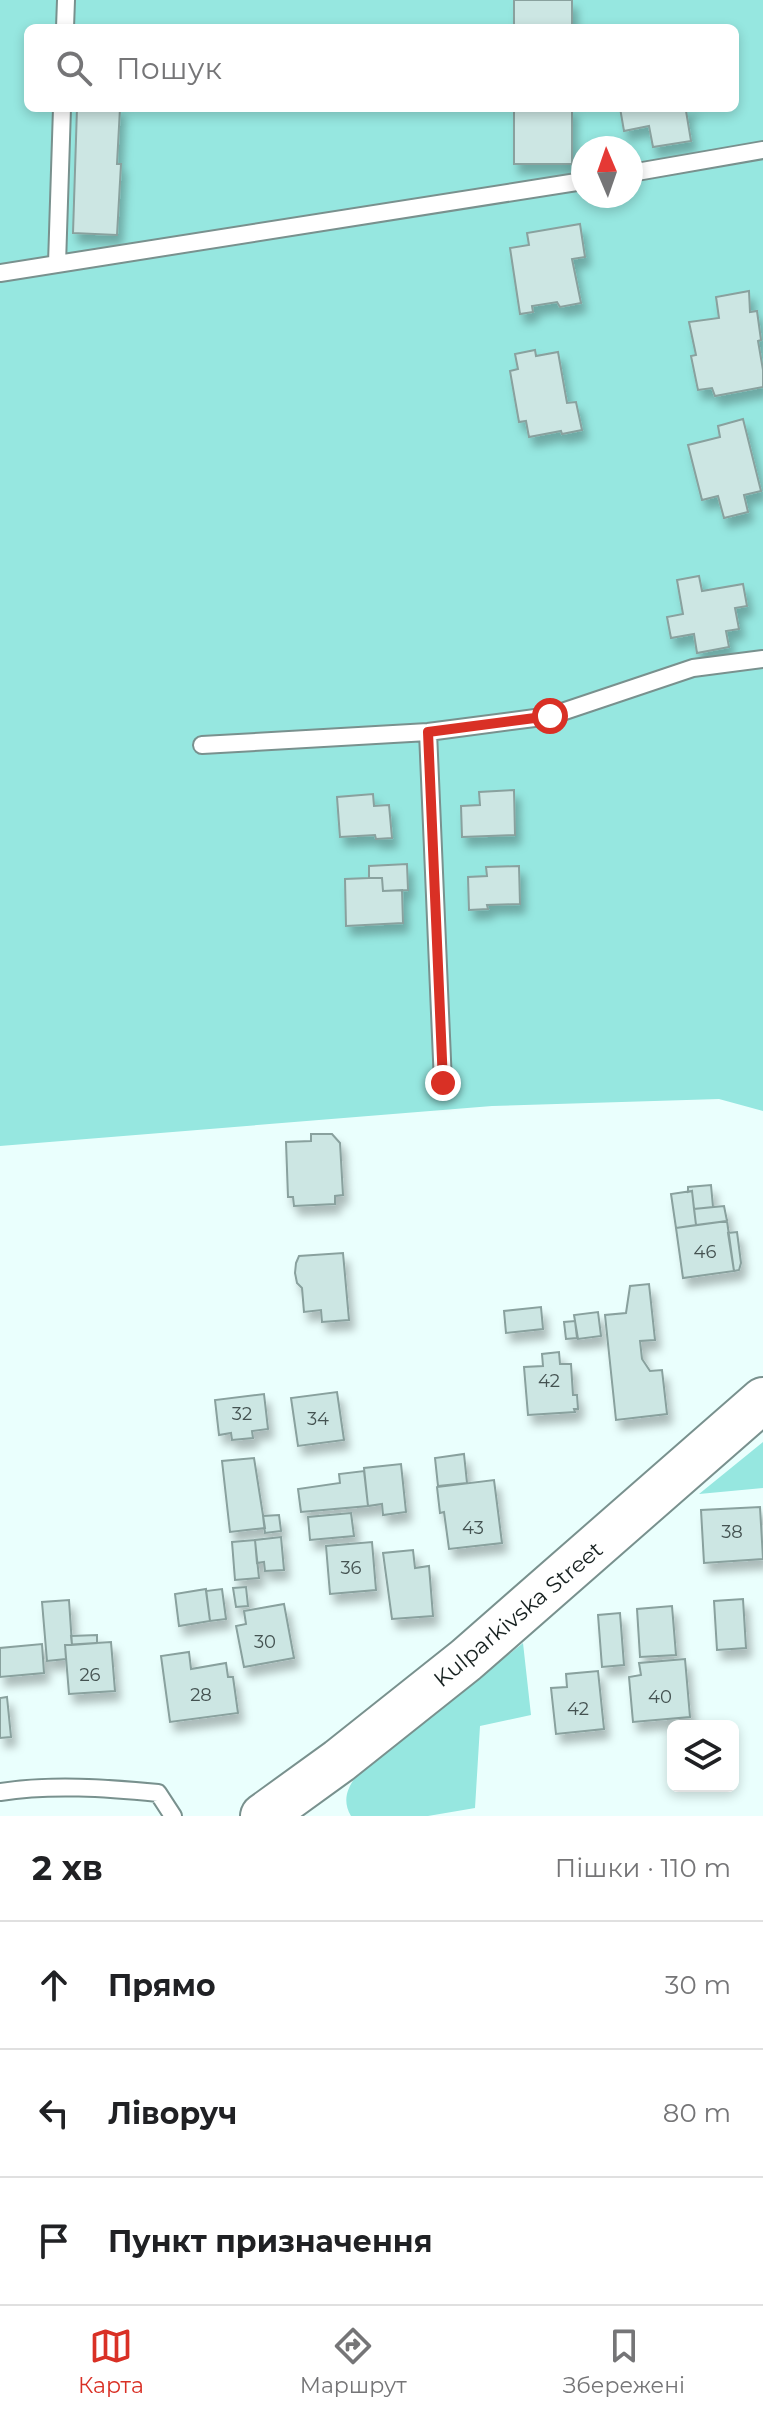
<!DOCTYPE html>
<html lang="uk">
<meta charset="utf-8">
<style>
:root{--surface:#fff;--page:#f6f6f6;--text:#202124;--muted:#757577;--line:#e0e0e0;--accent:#d93025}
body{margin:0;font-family:Montserrat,sans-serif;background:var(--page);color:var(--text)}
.controls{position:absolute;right:24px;bottom:24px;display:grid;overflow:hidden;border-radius:12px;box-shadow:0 4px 12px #0003}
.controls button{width:72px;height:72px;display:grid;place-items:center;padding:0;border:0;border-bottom:2px solid var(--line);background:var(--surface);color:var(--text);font:40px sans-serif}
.compass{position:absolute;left:571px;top:136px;width:72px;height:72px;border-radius:50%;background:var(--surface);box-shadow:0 4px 12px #0003;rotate:358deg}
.stop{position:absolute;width:24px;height:24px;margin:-18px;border:6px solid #d93025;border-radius:50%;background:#fff}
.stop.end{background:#d93025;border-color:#fff;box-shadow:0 2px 8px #0008}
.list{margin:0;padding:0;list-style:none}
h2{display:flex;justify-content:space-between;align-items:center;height:104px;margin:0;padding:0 32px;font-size:34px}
h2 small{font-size:26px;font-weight:400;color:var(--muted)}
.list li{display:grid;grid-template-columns:52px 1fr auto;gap:24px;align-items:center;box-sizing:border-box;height:128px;padding:0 32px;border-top:2px solid var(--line)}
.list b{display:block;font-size:30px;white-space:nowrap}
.list em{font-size:26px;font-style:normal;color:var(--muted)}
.icon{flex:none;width:44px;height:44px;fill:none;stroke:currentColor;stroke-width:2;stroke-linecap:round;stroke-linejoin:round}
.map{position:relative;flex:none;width:763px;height:1816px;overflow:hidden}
.search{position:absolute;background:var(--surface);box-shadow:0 4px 12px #0003;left:24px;right:24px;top:24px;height:88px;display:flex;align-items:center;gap:20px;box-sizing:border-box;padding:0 28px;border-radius:12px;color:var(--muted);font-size:30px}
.sheet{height:488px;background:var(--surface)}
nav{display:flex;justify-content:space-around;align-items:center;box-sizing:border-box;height:112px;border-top:2px solid var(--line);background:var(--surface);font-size:22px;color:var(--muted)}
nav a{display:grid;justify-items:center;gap:4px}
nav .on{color:var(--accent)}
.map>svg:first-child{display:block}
.green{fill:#96e7e0;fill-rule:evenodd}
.building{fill:#cce6e3;stroke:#89a19e;stroke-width:2;filter:url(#shadow)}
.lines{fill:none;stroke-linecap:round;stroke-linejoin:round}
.lane-casing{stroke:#79918e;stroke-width:20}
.secondary-casing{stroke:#79918e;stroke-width:48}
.lane{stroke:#fff;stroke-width:16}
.secondary{stroke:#fff;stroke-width:44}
.route{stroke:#d93025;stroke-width:10}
.labels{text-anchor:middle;stroke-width:8;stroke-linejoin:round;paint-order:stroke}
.number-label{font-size:18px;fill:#445251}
.street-label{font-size:22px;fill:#172120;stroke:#fff}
</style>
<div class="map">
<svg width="763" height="1816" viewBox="0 0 763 1816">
<defs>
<filter id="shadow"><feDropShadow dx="5" dy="9" stdDeviation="4" flood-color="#0004"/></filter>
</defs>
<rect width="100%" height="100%" fill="#eafffd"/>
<path class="green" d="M0,0H763V1111L719,1099L492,1106L0,1146ZM28,28H735V108H28ZM583,148H631V196H583Z
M763,1442V1488L699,1494Z
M523,1643L531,1715L480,1726L475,1808L428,1816H351C342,1801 347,1788 357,1775Z"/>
<path class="building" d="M514,0H572V28H514Z
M77,108H120L117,164H121L117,235L73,233Z
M514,108H572V164H514Z
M620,108H695L686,111L691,141L653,147L649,126L624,131Z
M580,224L585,257L572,259L581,303L560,307L557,302L532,306L533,312L520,314L510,248L529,245L527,233Z
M749,291L750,312L757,311L761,340L758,341L763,370V387L715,396L712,388L698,390L691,356L696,355L689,322L719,318L716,297Z
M535,350L536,356L558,352L567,403L576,402L582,430L562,434L561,431L529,437L526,421L519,422L510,371L518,369L515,354Z
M743,419L761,491L744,495L748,512L724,518L718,496L702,500L688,445L720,437L718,426Z
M699,576L702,591L743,584L747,606L735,608L739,629L726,631L729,647L697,653L694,634L671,638L667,617L683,614L677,580Z
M514,790L515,835L462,837L461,806L480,805L479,792Z
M373,794L374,806L389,805L392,838L376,839L375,835L340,837L337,797Z
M407,864L408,890L383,891L382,878H369V866Z
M519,866L520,904L487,905L488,909L469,910L468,877L487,876L486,867Z
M369,878H382L383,891L402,890L403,923L346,926L345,879Z
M311,1134H332L340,1143L343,1195L335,1196V1204L294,1206L293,1197H288L286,1142L311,1141Z
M711,1185L713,1207L694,1209L692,1191L688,1192V1187Z
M692,1191L696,1225L676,1228L671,1194Z
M724,1206L727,1221L696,1225L694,1209Z
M727,1221L734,1271L683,1278L676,1228Z
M737,1232L741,1263L739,1270L734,1271L728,1233Z
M343,1253L349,1320L322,1322L321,1310L304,1312L302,1288L297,1283L295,1273L296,1263L299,1256Z
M649,1284L655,1340L640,1341L642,1359L650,1371L662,1370L667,1414L616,1420L605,1315L626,1313L630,1286Z
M541,1307L543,1329L506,1333L504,1311Z
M598,1312L601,1336L578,1339L574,1315Z
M575,1321L577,1338L566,1339L564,1322Z
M559,1352L560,1364H571L573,1395H577L578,1409H574L575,1412L528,1415L524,1367L543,1366L542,1354Z
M337,1392L344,1440L298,1446L291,1398Z
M264,1394L268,1429L252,1431L253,1438L232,1440L231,1433L219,1435L215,1400Z
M464,1454L467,1483L438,1486L435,1458Z
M254,1458L265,1528L230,1532L222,1461Z
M401,1464L406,1512L383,1515L382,1504L368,1506L364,1468Z
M364,1471L368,1506L301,1512L298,1489L340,1483L339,1474Z
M494,1480L502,1543L449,1549L444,1512L440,1513L437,1487Z
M760,1507L763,1559L704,1563L701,1510Z
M351,1513L354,1536L310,1540L308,1517Z
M279,1515L281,1531L265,1533L263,1516Z
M281,1537L284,1570L265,1571L264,1562L257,1563L255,1540Z
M255,1540L259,1578L235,1580L232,1542Z
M372,1542L376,1590L330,1594L326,1546Z
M413,1550L415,1568L429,1566L433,1616L392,1619L383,1553Z
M246,1587L248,1606L236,1607L233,1588Z
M206,1589L210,1621L179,1626L175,1594Z
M222,1589L226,1619L210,1621L206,1591Z
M743,1599L746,1648L717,1650L714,1601Z
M69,1600L72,1645H65L66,1659L47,1661L42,1602Z
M284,1604L294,1658L244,1667L236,1626L246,1624L244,1611Z
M672,1606L676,1655L640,1657L637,1609Z
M620,1613L624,1665L602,1667L598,1615Z
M97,1635V1643L72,1645L71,1636Z
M111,1642L115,1691L69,1694L65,1645Z
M42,1644L44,1673L0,1677V1648Z
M189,1652L191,1669L226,1663L228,1677H233L238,1713L170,1722L161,1656Z
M685,1659L690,1717L633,1722L629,1677L641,1675L639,1663Z
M598,1671L604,1729L556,1734L551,1688L567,1687L566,1674Z
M7,1697L11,1737L0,1738V1698Z"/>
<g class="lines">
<defs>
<path id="lane" d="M65,28L66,0
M631,173L763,150
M57,264L62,108
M0,273L583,181
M428,732L443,1083
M202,745L428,732L550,716L693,668L763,659
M0,1792C52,1784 106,1788 158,1793L173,1816"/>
<path id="secondary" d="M263,1816L339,1761L466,1660L763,1400"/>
</defs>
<use href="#lane" class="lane-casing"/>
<use href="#secondary" class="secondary-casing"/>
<use href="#lane" class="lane"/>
<use href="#secondary" class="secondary"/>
</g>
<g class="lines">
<path class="route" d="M443,1083L428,732L550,716"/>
</g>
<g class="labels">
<g class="number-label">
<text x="705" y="1258">46</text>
<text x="549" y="1387">42</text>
<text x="242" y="1420">32</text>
<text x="318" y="1425">34</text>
<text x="473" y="1534">43</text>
<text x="732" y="1538">38</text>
<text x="351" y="1574">36</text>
<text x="265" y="1648">30</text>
<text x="90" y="1681">26</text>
<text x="201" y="1701">28</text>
<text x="660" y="1703">40</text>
<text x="578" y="1715">42</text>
</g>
<g class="street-label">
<text transform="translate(518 1614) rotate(-40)" y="8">Kulparkivska Street</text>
</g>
</g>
</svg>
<div class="controls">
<button><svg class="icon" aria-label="layers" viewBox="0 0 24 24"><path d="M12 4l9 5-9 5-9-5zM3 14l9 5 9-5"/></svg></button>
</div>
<svg class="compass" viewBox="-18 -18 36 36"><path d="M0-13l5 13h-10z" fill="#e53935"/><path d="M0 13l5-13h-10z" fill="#757577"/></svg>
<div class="stop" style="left:550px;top:716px"></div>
<div class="stop end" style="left:443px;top:1083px"></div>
<div class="search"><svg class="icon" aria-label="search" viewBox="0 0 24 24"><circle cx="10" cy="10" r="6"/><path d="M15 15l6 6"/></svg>Пошук</div>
</div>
<section class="sheet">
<h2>2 хв<small>Пішки · 110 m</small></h2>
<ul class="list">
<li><svg class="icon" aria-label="ahead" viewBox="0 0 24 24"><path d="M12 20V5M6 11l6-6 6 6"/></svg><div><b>Прямо</b></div><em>30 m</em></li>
<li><svg class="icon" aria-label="left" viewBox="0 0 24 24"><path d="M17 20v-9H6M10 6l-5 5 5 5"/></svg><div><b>Ліворуч</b></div><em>80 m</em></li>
<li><svg class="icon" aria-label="arrive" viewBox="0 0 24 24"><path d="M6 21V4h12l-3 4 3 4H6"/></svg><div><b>Пункт призначення</b></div></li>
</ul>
</section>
<nav>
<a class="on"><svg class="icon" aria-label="map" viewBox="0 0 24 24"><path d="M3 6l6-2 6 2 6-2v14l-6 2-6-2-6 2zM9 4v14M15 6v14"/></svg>Карта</a>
<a><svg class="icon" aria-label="directions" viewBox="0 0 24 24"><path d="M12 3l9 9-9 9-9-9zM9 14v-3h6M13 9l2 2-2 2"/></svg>Маршрут</a>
<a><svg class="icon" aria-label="saved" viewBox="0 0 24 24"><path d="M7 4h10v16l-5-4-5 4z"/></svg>Збережені</a>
</nav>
